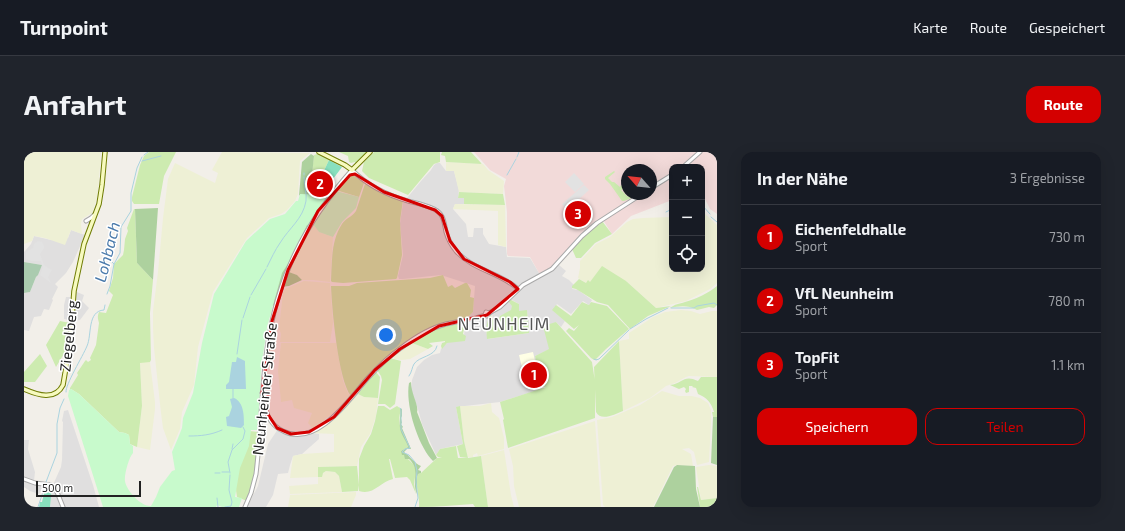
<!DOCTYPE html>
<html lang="de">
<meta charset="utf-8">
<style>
:root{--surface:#171b24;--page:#20242c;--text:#f1f3f6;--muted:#9ea1a6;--line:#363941;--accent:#d40000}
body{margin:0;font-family:"Exo 2",sans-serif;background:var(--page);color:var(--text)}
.controls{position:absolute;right:12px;top:12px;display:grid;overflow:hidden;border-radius:8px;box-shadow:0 4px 16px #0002}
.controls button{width:36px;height:36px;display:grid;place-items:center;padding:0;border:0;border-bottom:1px solid var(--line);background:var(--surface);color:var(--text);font:20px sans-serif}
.compass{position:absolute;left:597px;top:12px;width:36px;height:36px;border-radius:50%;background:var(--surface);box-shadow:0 4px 16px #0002;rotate:297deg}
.scale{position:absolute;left:12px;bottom:10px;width:105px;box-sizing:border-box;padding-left:4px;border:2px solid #222;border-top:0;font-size:11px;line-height:14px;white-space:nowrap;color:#222;-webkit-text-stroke:3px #fff;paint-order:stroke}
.you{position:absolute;left:362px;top:183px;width:14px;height:14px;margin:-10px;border:3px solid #fff;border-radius:50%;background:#1a73e8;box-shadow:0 0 0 6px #1a73e833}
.badge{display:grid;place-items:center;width:26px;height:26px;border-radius:50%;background:var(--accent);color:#fff;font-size:13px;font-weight:700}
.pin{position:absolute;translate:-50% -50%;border:2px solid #fff;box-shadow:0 1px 4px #0006}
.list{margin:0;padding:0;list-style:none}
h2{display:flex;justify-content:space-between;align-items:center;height:52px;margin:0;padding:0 16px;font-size:17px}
h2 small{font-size:13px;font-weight:400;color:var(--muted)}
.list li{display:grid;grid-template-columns:26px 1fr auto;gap:12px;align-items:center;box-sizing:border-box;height:64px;padding:0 16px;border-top:1px solid var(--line)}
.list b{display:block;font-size:15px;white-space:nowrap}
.list p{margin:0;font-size:13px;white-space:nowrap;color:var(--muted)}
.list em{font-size:13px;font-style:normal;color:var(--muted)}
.actions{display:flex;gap:8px;padding:12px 16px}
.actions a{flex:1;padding:9px 0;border:1px solid var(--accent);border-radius:12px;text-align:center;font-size:14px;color:var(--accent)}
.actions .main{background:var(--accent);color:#fff}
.icon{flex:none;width:22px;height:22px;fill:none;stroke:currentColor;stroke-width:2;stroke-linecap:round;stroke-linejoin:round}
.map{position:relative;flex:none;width:693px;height:355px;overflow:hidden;border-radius:12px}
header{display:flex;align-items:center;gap:24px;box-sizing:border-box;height:56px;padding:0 20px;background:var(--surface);border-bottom:1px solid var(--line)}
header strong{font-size:19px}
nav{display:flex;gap:22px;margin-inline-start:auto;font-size:14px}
.intro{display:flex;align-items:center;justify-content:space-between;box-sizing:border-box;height:96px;padding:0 24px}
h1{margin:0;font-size:28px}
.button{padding:10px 18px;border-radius:12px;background:var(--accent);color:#fff;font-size:14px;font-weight:700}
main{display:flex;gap:24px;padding:0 24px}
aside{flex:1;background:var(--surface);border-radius:12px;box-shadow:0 4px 16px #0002}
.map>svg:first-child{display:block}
.residential{fill:#e0dfdf;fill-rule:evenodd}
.commercial{fill:#f2dad9;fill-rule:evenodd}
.education{fill:#ffffe5}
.farmland{fill:#eef0d5}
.grass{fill:#cdebb0}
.forest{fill:#add19e}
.cemetery{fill:#aacbaf}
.park{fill:#c8facc}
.pitch{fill:#88e0be}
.parking{fill:#e2e2e2}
.water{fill:#aad3df}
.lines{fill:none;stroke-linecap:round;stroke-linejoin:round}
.stream{stroke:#aad3df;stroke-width:1}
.tertiary-casing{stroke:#a9a9a9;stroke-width:5}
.secondary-casing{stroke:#707d05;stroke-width:5.5}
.tertiary{stroke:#fff;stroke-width:3}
.secondary{stroke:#f7fabf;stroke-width:3.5}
.marked{fill:#d40000;fill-opacity:0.2;stroke:#d40000;stroke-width:3;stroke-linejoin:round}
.labels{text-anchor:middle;stroke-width:3;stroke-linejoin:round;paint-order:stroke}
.street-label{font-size:15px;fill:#222;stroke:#fff}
.water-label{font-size:16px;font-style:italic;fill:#4a7aab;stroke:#fff}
.quarter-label{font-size:17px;letter-spacing:1px;fill:#555;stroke:#fff}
</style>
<header>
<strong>Turnpoint</strong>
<nav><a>Karte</a><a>Route</a><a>Gespeichert</a></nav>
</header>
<div class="intro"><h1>Anfahrt</h1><a class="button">Route</a></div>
<main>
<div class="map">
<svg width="693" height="355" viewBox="0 0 693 355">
<rect width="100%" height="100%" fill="#f2efe9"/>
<path class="residential" d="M413,11H416L422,19H430L435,38L434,46H440V52H431L429,57L442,72L444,85H449L450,76H459V82L465,92L482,95L483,105L506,106L515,121L535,113L542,119L538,124L545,128L550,133L548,137L554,138L568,148L565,153L559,149L547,162L533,152L529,158L541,169L537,175L532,170L524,192L526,197L511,204L517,237L476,250L432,255L439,292L416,297L412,303L398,272L394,257L387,238L388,228L393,215L400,208L408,203L416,201L417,197L423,191L440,184L442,167L449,160L451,134L417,123L379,127H375L374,124L379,103L376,71L379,51L397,29L407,18L410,13ZM488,148L495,152V159H503L505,181L464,187L462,179L464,166L468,163L470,168L475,167L476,164L486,160L489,156Z
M47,78L61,83L49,110L42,121L31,132L34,135L28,147L29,148L25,158L20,157L17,164L10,165L5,179L0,178V141L6,140L12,125L18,113L0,110V100L7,92L10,84L27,88L44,86Z
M48,138L60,143L58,149L65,156L56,168L50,169L40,167V153L42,145H47Z
M44,258L69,333L75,355H26L28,335L37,315L38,308L39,270L38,269L40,259Z
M254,277L262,282L273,283L289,281L295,282V287L278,302L269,304L266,313L264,321L254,322L249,343L242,355H223L234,334L244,292Z
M0,288H5L4,297L11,320L10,329L19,330L20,333L15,342L6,339L0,335Z"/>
<path class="commercial" d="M450,0H693V62L686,57L678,41V15H670V12L663,15H648V48L607,64L588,82L579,68L573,69L557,84L530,114L519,121H515L506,105L484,104L483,102V60L480,34L482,27L466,18ZM603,18H627V42H603Z"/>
<path class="education" d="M509,200L513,217L506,219V223L500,224L495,203Z"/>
<path class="farmland" d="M8,0H77L74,42L69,59L68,61L58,67L57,72L58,82L47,78L41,93L21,86L10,84L8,89L0,92V3Z
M198,0L286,1L276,9L274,42L271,49L263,58L257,62L245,66L223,86L189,140L174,195L170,233L158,260L156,277L147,298L139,276L137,261L130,196L129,176V159L134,120L139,66L144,27L151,11L191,31L194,21L188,18Z
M422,10L459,12L464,18L480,29L479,42L435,40L430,19H422Z
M431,52L481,53L482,95L474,93V59L429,57Z
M678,59L693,73V131L686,137L662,149L632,156L602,129L566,130L562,131L554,126L556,116V109L572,92L586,85L603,70L609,67L619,66L648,65V117H678Z
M289,72L295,80L309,85L306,130L289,128H278L273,123L265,120L276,95Z
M280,129L306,131L309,171L306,190H256L257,182L255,176L259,141L261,137Z
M657,158L667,159L676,162L688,159H693V225L665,224L662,225L651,231L642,234L626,246L599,259L595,189L605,187V181L629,165L641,160Z
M257,191H312L319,229L323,239L326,244L314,257L289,277L284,271L288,261L270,256L268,248L257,250V249L254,219Z
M388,191L404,197L386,207L378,208L370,207V204Z
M116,210H126L131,250V257L126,298L113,295L118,254Z
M638,239L655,244H668L676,246L684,251L687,258V271L685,310L673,313L670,300L665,296L658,297L667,302L669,314L653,313L649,314L629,355H581L579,353L573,268L588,265L616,253Z
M334,242L340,245L354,246L352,264L346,282L337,295L333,314L294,315V325L302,319L311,320L315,324L318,340L266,342L265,334L294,332V325L266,326L269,304L278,302L310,300V282L288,281L301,274L311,267Z
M467,251L468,260L475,266L480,286V297L454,304L453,301L449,303V305H444L440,289L436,254H456Z
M571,269L577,355H495L490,334L489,314L485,297Z
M480,298L487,343L490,355H464L457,304Z
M685,313L693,314V346L677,348L672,315Z
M332,340V343L327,355H264L266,343Z"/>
<path class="grass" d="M125,0H152L140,24L135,52H110L108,49V45L116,13L120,4Z
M315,0H345L331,12V10L327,11L325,10L324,4Z
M350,0H416V10L410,12L384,43L345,26L338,19L340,10Z
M418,0H447L458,12L422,10L421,4L417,3Z
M293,2L305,8L298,23L288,21L290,3Z
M590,19L591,20L584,26L588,30H590L596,35L597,33L601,37L597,38L604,45L606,43L605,42H610L612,44L600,49H598L586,32L581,27V25Z
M329,23L340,31L335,45L312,38L321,27Z
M341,32L379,48L376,69L378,103L373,126L372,127L319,131L308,130L307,129C308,109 307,89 318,72C322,66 328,65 332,59Z
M435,40L479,42L481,53L440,52V46H434Z
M110,57H111L113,111L129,128L126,161L127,208L126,210L116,211L118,254L113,295L106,292L105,283L101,281L95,280L55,242L47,237L46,238V236L54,223L53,221L61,209L62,208L64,210L67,208L66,206L72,193L75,171C74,167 73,165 75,160L82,161L89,143L85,139L89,126L90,112L99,103L100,98L101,87L104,79L103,76Z
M578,69L588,82L571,91L557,106H552L548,97L561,83Z
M578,114L602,129L632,156L647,154L624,164L606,177L584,153L573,150L552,137L548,136V134L555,127L562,131L564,128L566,130Z
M419,123L424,135L428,133L431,136L441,131H443L447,138L446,145L450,146L449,160L442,167L407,177L369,202L327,244C314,228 308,157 307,134H325L333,131L406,126Z
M693,134V153L690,156L685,155L673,158C664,153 656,154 646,156C651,152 655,152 661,150C672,147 685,141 693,134Z
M487,148L495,152V159L503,158L505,181L463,187C462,178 462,169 467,163L469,168L475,167L476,164L487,158L488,154L484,149Z
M558,150L565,153L567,150L583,154L605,177L582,197L572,207L574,208H570L567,206L542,179L545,176L550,179L555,173L550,177L528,158L532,153L547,164Z
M36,169L46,171L44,195L32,215L22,193Z
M532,170L568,210L571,230V266L484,296L479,268L480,267L476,250L522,235L517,234L511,204L525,197L519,174Z
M441,171L439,182L442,184L441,189L423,191L418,197L417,194L418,191L421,190V189L405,191L409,194L404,197L388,191C402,178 423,173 441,171Z
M595,189L599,259C591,262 577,270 572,260L570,215Z
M16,202L23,214L11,230H0V220Z
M366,206L377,209L371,252L366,256L361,252H354L358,228L357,224L353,218Z
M352,220L356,225L354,246L340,245L334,242Z
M677,225H693V265H689L688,260H690C687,250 683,246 674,242L672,236L668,235L669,234H665V240L662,241L661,239L662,237L660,235L655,237L646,233C659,231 660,222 674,229Z
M354,254H360L366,258L373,254L377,257C372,275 379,279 384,295L377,299L380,303L389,312L392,318L390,332L392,342L386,328L383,325L371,326L366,307H365L369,327C356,330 349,344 335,339V307L340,294L347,282L351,269Z
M436,254L440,289L444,306L436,305L433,294L439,292L432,255Z
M226,279L234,280C233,301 233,330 223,349L213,345C209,325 216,297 226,279Z
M432,294L434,306H444L457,304L464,355H451L449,352C431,353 413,355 395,355C396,345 390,330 394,322L397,321L413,306H418L414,305L412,303L416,297Z
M333,314L335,333L334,339L318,340L315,324L311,320L302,319L299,321L298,325H294V315Z
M673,335H674L677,348L693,346V355H676Z"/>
<path class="forest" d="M287,2L290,4L288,23H284L285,40L301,43L264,109L266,110L262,119L273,123L278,128L265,134L256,135L251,154L247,153L233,133L282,47L275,43L278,10Z
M134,56L129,128L113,111L111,57Z
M387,230C387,242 395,253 393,260L405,291L413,306L409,309C394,294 381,253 385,231Z
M376,256L378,257V264L377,266L378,271L377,272L379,275L378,276L387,297H383L380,300C386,304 391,312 397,314L394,318L397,319V321L394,322L393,325V342C387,329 397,318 385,307H381L380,303H378L377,299L384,295C382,288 377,283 376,276C375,269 377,262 376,256Z
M689,265H693V313L687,311Z
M653,313L671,314L672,337L676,355H630L650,315Z"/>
<path class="cemetery" d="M0,110L18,113L14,123L12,125L6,140L0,141Z"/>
<path class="park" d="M312,39L335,45L332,56L318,70L309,85L295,80L289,72L283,73L267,107L258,121L243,175L237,217L234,278H227L225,294L216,316L211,345L218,346L215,355H198L193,353L192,355H79L44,244L45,238L47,237L55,242L95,280L101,281L105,283L106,292L109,294V301C105,305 100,323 101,329C102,338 117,355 127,354L132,345L136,335L148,319L151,318L148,300L154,286L158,276L159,266L169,241L178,191L190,142L222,89L246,67L261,62L272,49H274L276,42L308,43Z"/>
<path class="pitch" d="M305,8L318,15L309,27L298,23Z
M288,25L306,28L304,42L286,40Z
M22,333L28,335L26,355H15L16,350H18Z"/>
<path class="parking" d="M550,21L560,32L551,40L541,30Z
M560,33L565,38L543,58L538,52Z
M14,89L18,90L20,94V96L16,102L20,113L24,116L28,118L24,125L27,131L16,123L19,115L17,109H7L2,107V100L9,96L10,92Z"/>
<path class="water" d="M213,205L221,209V212L222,237H202V233L205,230L208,210H212Z
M210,246C220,250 220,264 220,273L217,276L203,274L202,265L205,264L208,255L206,247Z"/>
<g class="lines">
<path class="stream" d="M120,3L124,0
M493,5L495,0
M118,9L137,4
M280,23V21
M483,23L492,7
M678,53L686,62
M642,60L648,57
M687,65L693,70
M82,106L86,108L90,112
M243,115C247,107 251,98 256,91C265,76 279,67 282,49C283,41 280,33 280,25
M83,142L86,134L90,112L96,101L97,75L107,59V41L113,16L118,5
M227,143L242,117
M647,156H670L673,154L690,151L693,153
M219,166L226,145
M606,177L622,167L644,156
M213,202L218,168
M570,207L572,208L575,207L605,178
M385,224C388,220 388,215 390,212C395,204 411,205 413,194
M42,240C41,233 59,204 63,194C68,183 63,159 80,158L81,153
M209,248V237
M376,256L377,257V277L386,296L381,297L378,300L385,303L391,310L393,319L392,330L394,346L391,355
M165,284C177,284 187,283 198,278
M208,297L209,292
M198,320H205
M191,321H196
M206,321L204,310L208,298L219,287L221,279L219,275
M22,330L33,301V272L36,256L40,247
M193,346L194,355
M14,355L21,334
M201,355L207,354L208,350L205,338L206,323"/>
<defs>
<path id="tertiary" d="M659,15L676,0
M627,36L648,23
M62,69L67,66L70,63
M465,161L462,160L461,163L463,164L465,161L476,155L499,133L528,117L558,84L573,71L618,42
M238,241L243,243C243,247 241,251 242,255C242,265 250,275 259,279C292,296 325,248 343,227C353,216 364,205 377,196C390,186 406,176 422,172C435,169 448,168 461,163
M0,327L11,331L27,333L33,340L39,355
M221,355L227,341L232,322C237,281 237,239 243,197C253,126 280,72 328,18C343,33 363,43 384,49C392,51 402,53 410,57C420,62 420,70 422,80C424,87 428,94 432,99C450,119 476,120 494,137"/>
<path id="secondary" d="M295,0L321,13L328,18L346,0
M0,237C14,243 31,249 39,233L46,192L50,139L60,92L75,52L78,33L81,0"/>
</defs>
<use href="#tertiary" class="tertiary-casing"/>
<use href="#secondary" class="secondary-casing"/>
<use href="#tertiary" class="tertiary"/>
<use href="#secondary" class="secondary"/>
</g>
<path class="marked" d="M331,22L360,40L411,58L418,64L426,89L440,107L486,130L494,137L463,163L415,174L376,197L351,218L310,265L285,280L267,282L253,276L243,261L244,242L238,241L248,169L264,118L294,59L326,23Z"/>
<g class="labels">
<g class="street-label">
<text transform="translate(45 184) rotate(-84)" y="5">Ziegelberg</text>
<text transform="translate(241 237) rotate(-84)" y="5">Neunheimer Straße</text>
</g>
<g class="water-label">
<text transform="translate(83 100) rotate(-76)" y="6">Lohbach</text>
</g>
<g class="quarter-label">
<text x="480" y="178">NEUNHEIM</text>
</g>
</g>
</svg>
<div class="controls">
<button>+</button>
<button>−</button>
<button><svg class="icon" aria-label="locate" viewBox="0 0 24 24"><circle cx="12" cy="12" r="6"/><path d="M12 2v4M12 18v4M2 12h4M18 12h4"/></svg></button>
</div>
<svg class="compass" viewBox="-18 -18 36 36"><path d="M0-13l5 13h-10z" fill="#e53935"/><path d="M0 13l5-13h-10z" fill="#9ea1a6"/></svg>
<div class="scale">500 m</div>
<div class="you"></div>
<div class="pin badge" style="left:510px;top:223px">1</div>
<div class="pin badge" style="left:296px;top:32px">2</div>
<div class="pin badge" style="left:554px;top:62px">3</div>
</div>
<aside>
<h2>In der Nähe<small>3 Ergebnisse</small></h2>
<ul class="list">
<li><span class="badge">1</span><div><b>Eichenfeldhalle</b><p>Sport</p></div><em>730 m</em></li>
<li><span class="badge">2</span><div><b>VfL Neunheim</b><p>Sport</p></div><em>780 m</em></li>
<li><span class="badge">3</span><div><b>TopFit</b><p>Sport</p></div><em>1.1 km</em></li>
</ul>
<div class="actions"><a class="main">Speichern</a><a>Teilen</a></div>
</aside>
</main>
